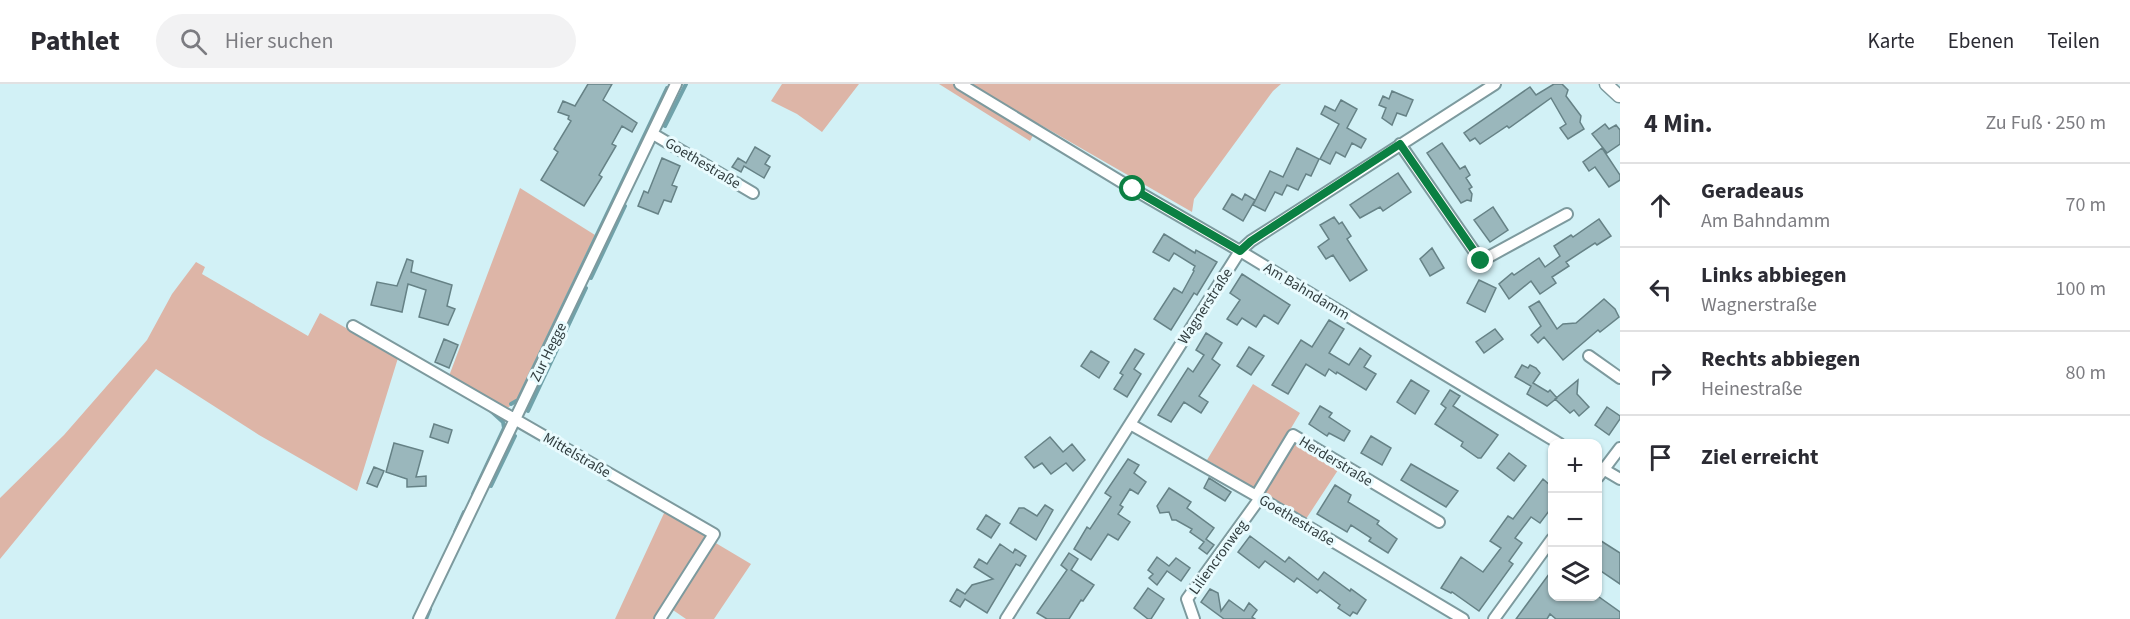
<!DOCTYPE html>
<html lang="de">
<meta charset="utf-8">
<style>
:root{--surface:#fff;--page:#f2f2f3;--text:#2b2b33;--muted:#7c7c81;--line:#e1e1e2}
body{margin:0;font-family:"Source Sans 3",sans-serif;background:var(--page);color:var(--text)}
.controls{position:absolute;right:18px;bottom:18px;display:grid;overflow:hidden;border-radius:12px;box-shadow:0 2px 4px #0004}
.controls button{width:54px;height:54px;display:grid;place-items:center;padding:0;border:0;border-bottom:2px solid var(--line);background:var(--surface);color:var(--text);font:30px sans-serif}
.stop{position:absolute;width:18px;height:18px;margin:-14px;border:4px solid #0b8043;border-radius:50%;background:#fff}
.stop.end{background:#0b8043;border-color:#fff;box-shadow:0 2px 6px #0008}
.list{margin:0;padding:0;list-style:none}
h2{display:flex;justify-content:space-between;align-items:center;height:78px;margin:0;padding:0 24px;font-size:26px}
h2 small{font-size:20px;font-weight:400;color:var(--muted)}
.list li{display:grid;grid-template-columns:39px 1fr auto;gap:18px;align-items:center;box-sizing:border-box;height:84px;padding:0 24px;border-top:2px solid var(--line)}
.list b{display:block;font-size:22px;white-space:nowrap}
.list p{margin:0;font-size:20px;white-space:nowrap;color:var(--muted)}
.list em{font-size:20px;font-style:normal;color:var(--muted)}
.icon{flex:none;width:33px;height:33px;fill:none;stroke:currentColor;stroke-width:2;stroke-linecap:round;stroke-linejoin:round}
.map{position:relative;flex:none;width:1620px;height:535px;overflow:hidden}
header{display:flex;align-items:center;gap:36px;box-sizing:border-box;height:84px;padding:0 30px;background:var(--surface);border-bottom:2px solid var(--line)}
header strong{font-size:28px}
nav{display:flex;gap:33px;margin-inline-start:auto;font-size:21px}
.search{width:420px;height:54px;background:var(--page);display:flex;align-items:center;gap:15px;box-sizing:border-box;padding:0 21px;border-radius:33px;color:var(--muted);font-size:22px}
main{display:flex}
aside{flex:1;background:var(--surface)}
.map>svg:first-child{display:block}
.green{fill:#ddb5a7}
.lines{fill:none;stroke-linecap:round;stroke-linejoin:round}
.stream{stroke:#70a2aa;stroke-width:4}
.building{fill:#9ab7bc;stroke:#668286;stroke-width:1.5}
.minor-casing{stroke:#7d9a9e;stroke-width:14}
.tertiary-casing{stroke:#7d9a9e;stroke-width:15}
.minor{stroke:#fff;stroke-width:10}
.tertiary{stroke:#fff;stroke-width:12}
.route{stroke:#0b8043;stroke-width:8}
.labels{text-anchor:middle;stroke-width:6;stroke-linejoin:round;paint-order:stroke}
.street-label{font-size:15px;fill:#313d3f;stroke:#e9fbfe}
</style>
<header>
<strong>Pathlet</strong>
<div class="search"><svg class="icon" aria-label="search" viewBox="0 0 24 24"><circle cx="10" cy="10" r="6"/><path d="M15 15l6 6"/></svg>Hier suchen</div>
<nav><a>Karte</a><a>Ebenen</a><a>Teilen</a></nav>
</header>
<main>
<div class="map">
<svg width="1620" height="535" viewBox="0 0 1620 535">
<rect width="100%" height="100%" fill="#d2f1f6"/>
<path class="green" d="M782,0H859L822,48L797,30L771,17Z
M939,0H1281L1273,7L1194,115L1192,128L1039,40L1030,57Z
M520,104L595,151L517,315L508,324L449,292Z
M196,178L205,183L202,190L308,252L320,229L398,274L357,407L259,351L156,285L0,475V414L64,351L147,256L172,210Z
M1253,300L1300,329L1287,351L1340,383L1306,435L1207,376Z
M665,427L700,446L705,451V460L656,535H615Z
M714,458L751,480L714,535H686L670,524Z"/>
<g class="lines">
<path class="stream" d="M665,42L686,0
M591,194L625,122
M511,320L518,316L667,4
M528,327L586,204
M491,402L515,352
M473,410L504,344L503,338L491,327
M455,448L464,428
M426,535L430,525"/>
</g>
<path class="building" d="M588,0H612L603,16L637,39L632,48L622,42L612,60L616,62L599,91L602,93L584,122L541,96L558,68L554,65L571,37L568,35L569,32L558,28L563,17L575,22Z
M1554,0H1562L1568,6L1566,12L1581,32L1580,38L1584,45L1568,55L1560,44L1566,40L1551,14L1509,44L1507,42L1480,60L1475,54L1470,57L1464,49L1530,3L1536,11Z
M1392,7L1413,16L1406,32L1397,29L1392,41L1382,34L1386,24L1379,21L1383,12L1389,15Z
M1341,16L1357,25L1347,44L1366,55L1361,64L1352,59L1345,73L1336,68L1330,80L1320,75L1339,40L1321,30L1325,22L1335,27Z
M1605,40L1609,45L1616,41L1620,46V60L1607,69L1592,50Z
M1442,59L1460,85L1465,82L1470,91L1466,94L1472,103L1469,105L1472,110L1471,117L1467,116L1461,119L1427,69Z
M755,63L770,72L765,80L770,83L764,94L744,82L741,88L732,83L738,74L746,79Z
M1297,64L1319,75L1311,92L1306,90L1298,106L1287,101L1282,111L1275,108L1265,127L1253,121L1270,87L1283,93Z
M1602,64L1620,91V96L1609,103L1595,83L1589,87L1583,78Z
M662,74L680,82L672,101L677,103L671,118L664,116L658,130L638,122L644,107L648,109Z
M1398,89L1411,108L1383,127L1380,123L1360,134L1350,121Z
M1232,110L1242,116L1245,110L1255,116L1243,137L1223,125Z
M1493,123L1508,146L1490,158L1474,136Z
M1334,133L1339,140L1342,138L1351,152L1347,155L1367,186L1350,197L1333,171L1326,175L1318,163L1329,155L1320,141Z
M1599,135L1611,152L1597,161L1595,159L1566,178L1569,182L1552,193L1556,199L1540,210L1531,197L1509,215L1499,200L1512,189L1514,191L1539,174L1545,183L1560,172L1554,162L1571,151L1573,153Z
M1164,150L1195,169L1196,166L1217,178L1197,211L1194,209L1171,246L1154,235L1174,204L1182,209L1194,187L1193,186L1195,182L1174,169L1169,177L1153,168Z
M1432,164L1444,184L1430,192L1420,175Z
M407,175L413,177L411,188L452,201L447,222L455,225L448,241L419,233L426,206L408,200L402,228L371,221L377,198L397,202Z
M1242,190L1290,221L1278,240L1264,231L1256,243L1242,234L1237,241L1227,235L1240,216L1230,209Z
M1479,196L1496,204L1485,228L1467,219Z
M1604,215L1615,225L1619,233L1600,248L1598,246L1563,276L1544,253L1538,259L1531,251L1541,242L1529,223L1539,217L1557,245L1563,240L1576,239Z
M1329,236L1344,245L1329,269L1349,281L1360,264L1371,272L1364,283L1376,290L1366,306L1337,288L1336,290L1329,285L1325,292L1306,280L1288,310L1272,301L1301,256L1312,263Z
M1495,245L1503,255L1484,269L1476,258Z
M1206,249L1222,259L1212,275L1220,281L1199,312L1208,318L1201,329L1184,318L1171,338L1158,331L1188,284L1193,288L1204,271L1196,266Z
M444,255L458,261L449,284L435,278Z
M1249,263L1264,272L1251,291L1237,282Z
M1135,265L1144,270L1134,285L1141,290L1127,313L1114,305L1123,291L1120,289Z
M1091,267L1109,278L1099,294L1081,282Z
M1522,281L1528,284L1530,281L1536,284L1540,289L1533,299L1548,308L1550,306L1557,314L1547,322L1527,310L1531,302L1515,293Z
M1411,296L1429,307L1415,330L1397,318Z
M1578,296L1577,310L1589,323L1579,332L1574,326L1570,329L1555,315Z
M1450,306L1460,312L1453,322L1498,351L1481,374H1478L1461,362L1463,358L1435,340L1446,324L1441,320Z
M1320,322L1332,329L1329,333L1350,347L1344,357L1329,349L1327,352L1309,340Z
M1607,323L1620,332V335L1609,351L1595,341Z
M434,340L452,346L448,359L430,353Z
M1371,352L1391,364L1382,381L1361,369Z
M1050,353L1063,368L1072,360L1085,376L1073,387L1066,379L1051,390L1042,379L1034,384L1025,373Z
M394,359L423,367L416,393L426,392V402L407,403V395L386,388Z
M1509,369L1526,382L1514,397L1497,384Z
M1128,375L1139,381L1134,389L1146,398L1138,410L1130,405L1120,421L1123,423L1118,430L1130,438L1118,456L1108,450L1091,476L1074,465L1087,443L1090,445L1111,413L1105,409Z
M1411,380L1458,407L1446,423L1401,396Z
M374,383L384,387L377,403L367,399Z
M1209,394L1231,408L1225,417L1204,404Z
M1543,395L1552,403V423L1540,439L1531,433L1515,454L1522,459L1509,477L1513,480L1479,527L1452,508L1451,509L1441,504L1461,473L1483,488L1501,464L1490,457L1508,432L1513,435Z
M1335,401L1351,411L1348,418L1379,437L1377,440L1397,455L1388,469L1369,457L1371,454L1351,441L1347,448L1317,430Z
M1169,404L1191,418L1187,424L1214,444L1206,455L1214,461L1207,470L1199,464L1204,458L1190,448L1192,445L1176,436H1172L1169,428L1160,429L1157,422Z
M1045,421L1053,426L1036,456L1010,439L1019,424H1024L1037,432Z
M986,431L1000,440L991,454L977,445Z
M1250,452L1285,478L1289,473L1318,496L1324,488L1350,507L1351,505L1366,516L1357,530L1353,528L1350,532L1338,524L1340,521L1320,506L1317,509L1297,494L1294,498L1265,477L1259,484L1238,468Z
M1598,455L1620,469V500L1598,485Z
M1000,460L1013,469L1015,465L1026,472L1020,482L1016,480L987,529L965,515L960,523L950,517L957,505L965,510L972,501L993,495L974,483L979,475L987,480Z
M1069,469L1078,475L1071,486L1094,501L1083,517L1081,516L1069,535H1047L1037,529L1067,486L1061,481Z
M1157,473L1169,482L1176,474L1190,484L1181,497L1167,487L1157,501L1149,494L1153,490L1148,486Z
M1552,486V513H1599L1620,528V535H1556L1550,530L1547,535H1516Z
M1148,504L1164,515L1151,535H1148L1134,524Z
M1210,505L1218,509L1221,527L1229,516L1244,527L1249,519L1257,526L1252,533L1255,535H1224L1201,518Z"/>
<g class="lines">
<defs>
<path id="minor" d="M960,0L1133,105L1240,167L1560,360
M653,50L753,109
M1400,60L1481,177L1567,130
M353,242L714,450L660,535
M1589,272L1620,294
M1130,340L1260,414L1463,535
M1598,382L1620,395
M1598,393L1620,364
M1256,412L1293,351L1439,438
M419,535L676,0
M1006,535L1240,167L1251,157L1495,0
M1194,535L1187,515L1260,414
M1494,535L1552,455"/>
<path id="tertiary" d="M1606,0L1619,12"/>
</defs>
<use href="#minor" class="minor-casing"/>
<use href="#tertiary" class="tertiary-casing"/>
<use href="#minor" class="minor"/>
<use href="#tertiary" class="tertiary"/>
</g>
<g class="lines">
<path class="route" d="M1133,105L1240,167L1251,157L1400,60L1481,177"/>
</g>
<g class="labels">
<g class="street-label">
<text transform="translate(703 79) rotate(31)" y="5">Goethestraße</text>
<text transform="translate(1307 207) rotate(31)" y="5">Am Bahndamm</text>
<text transform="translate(1205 222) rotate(-57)" y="5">Wagnerstraße</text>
<text transform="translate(548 268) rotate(-64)" y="5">Zur Hegge</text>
<text transform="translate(577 371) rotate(30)" y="5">Mittelstraße</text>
<text transform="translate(1336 377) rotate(31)" y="5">Herderstraße</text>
<text transform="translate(1297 436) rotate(31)" y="5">Goethestraße</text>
<text transform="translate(1218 473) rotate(-54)" y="5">Liliencronweg</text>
</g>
</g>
</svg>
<div class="controls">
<button>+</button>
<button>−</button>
<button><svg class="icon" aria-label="layers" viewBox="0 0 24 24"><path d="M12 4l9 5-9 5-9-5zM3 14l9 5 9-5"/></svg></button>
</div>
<div class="stop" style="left:1133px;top:105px"></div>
<div class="stop end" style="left:1481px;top:177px"></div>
</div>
<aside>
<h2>4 Min.<small>Zu Fuß · 250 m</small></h2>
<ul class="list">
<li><svg class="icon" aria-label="ahead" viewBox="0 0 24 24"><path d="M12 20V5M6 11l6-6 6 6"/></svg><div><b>Geradeaus</b><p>Am Bahndamm</p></div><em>70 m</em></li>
<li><svg class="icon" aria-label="left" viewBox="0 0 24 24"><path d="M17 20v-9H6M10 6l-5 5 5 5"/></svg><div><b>Links abbiegen</b><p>Wagnerstraße</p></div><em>100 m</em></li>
<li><svg class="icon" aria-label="right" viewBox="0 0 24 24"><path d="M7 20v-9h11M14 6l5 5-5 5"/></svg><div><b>Rechts abbiegen</b><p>Heinestraße</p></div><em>80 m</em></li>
<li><svg class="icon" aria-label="arrive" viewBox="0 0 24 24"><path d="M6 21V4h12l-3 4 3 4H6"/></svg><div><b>Ziel erreicht</b></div></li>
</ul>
</aside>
</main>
